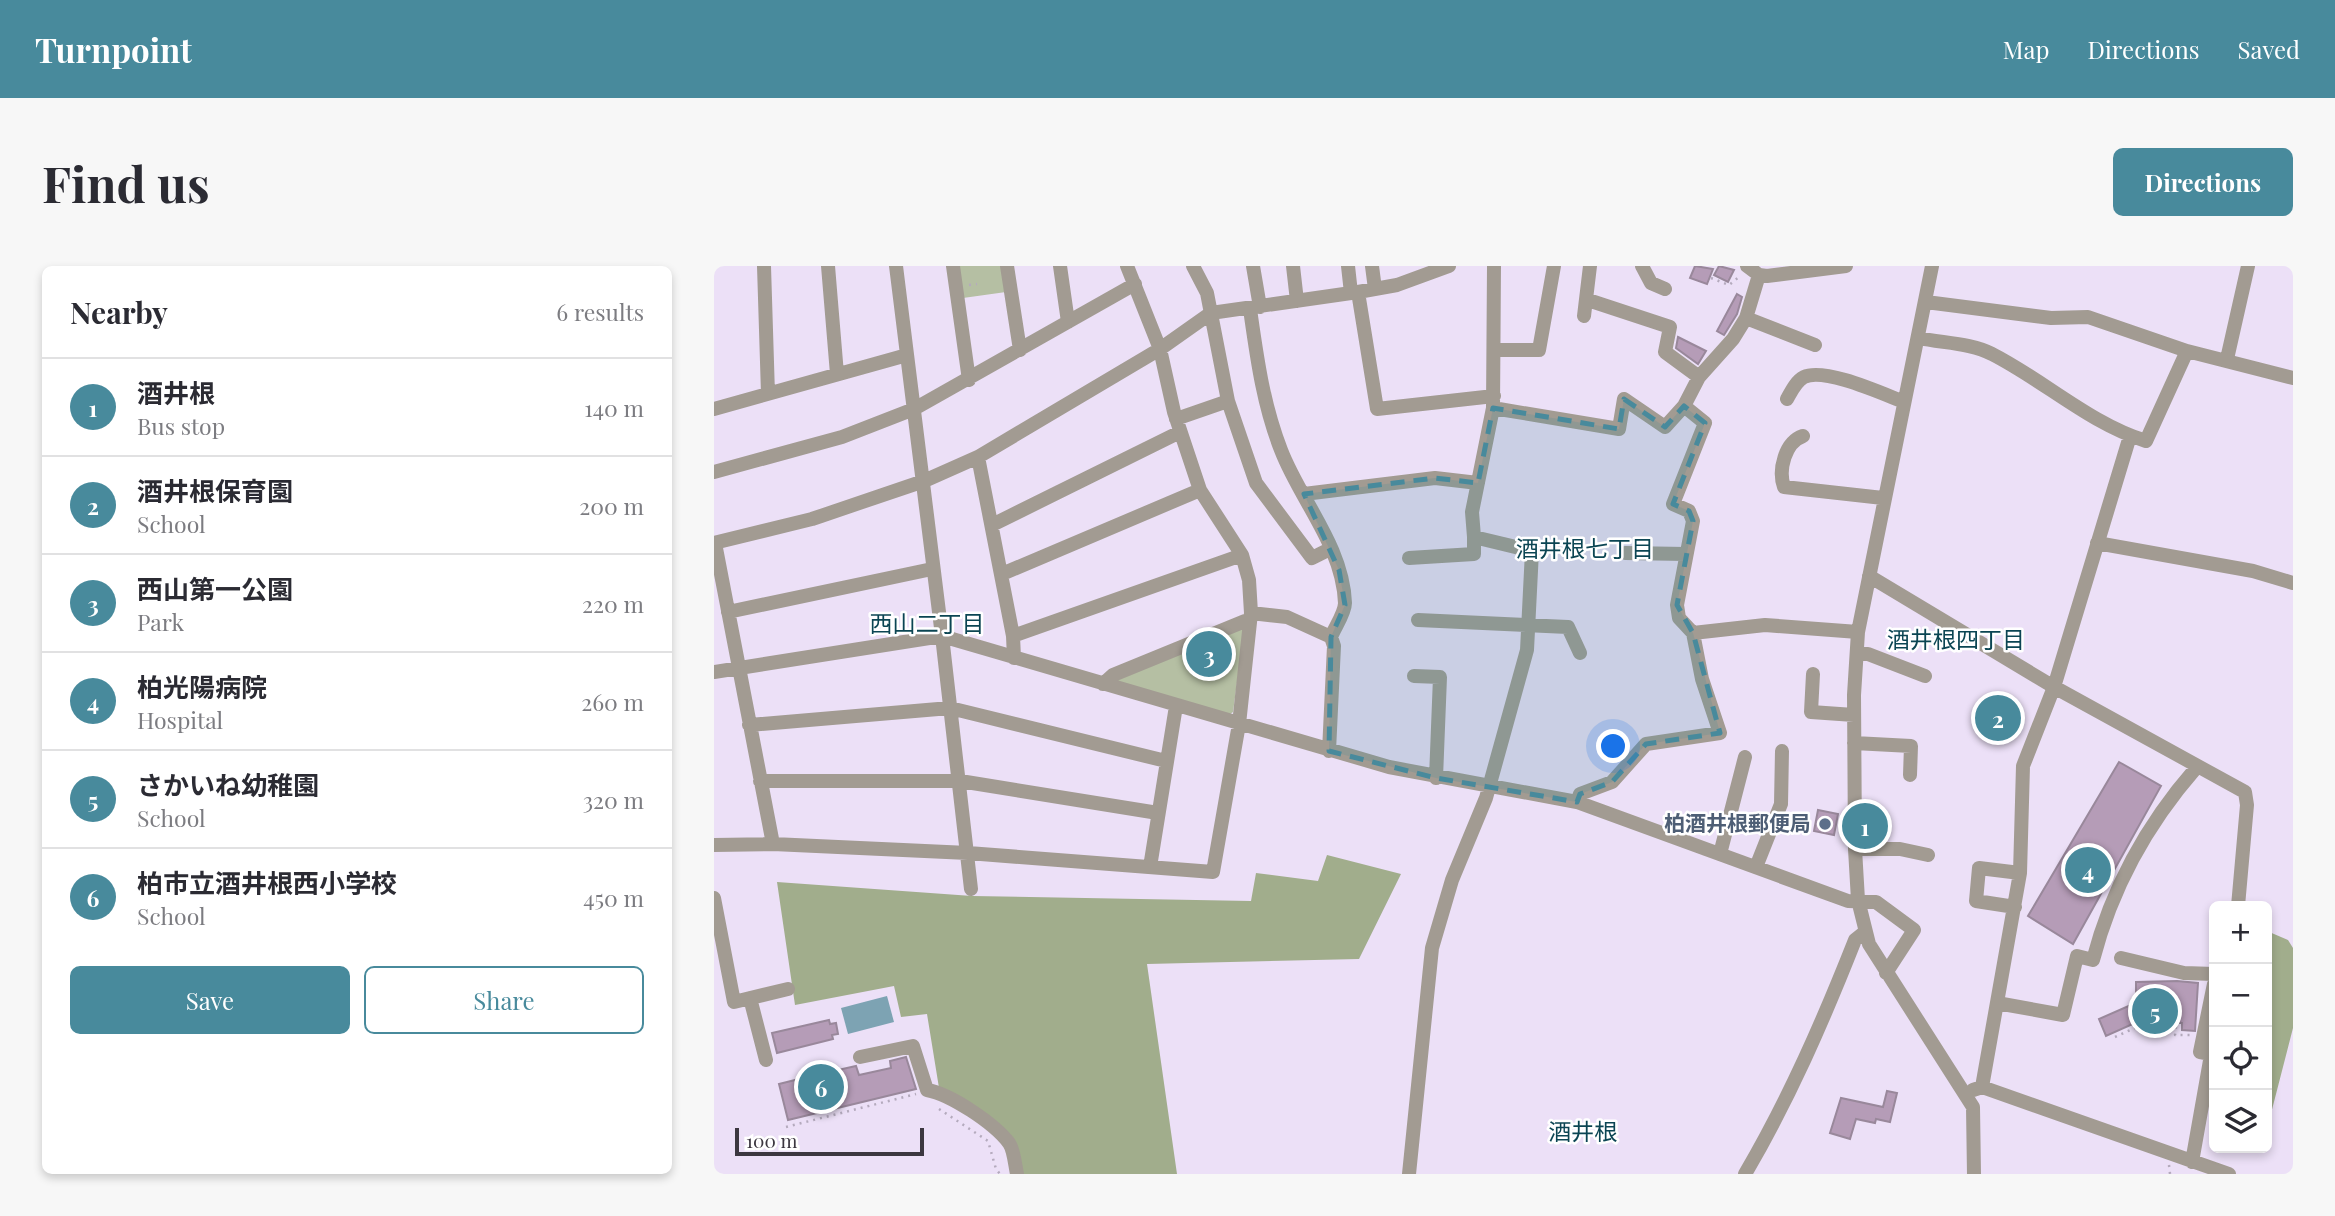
<!DOCTYPE html>
<meta charset="utf-8">
<style>
:root{--surface:#fff;--page:#f7f7f7;--text:#2b2b33;--muted:#7c7c81;--line:#e1e1e2;--accent:#488a9c}
body{margin:0;font-family:"Playfair Display","Noto Sans JP",serif;background:var(--page);color:var(--text)}
.controls{position:absolute;right:21px;bottom:21px;display:grid;overflow:hidden;border-radius:10px;box-shadow:0 4px 10px #0003}
.controls button{width:63px;height:63px;display:grid;place-items:center;padding:0;border:0;border-bottom:2px solid var(--line);background:var(--surface);color:var(--text);font:35px sans-serif}
.scale{position:absolute;left:21px;bottom:18px;width:189px;box-sizing:border-box;padding-left:7px;border:4px solid #3c3740;border-top:0;font-size:19px;line-height:24px;white-space:nowrap;color:#3c3740;-webkit-text-stroke:5px #fff;paint-order:stroke}
.you{position:absolute;left:900px;top:481px;width:24px;height:24px;margin:-18px;border:5px solid #fff;border-radius:50%;background:#1a73e8;box-shadow:0 0 0 10px #1a73e833}
.badge{display:grid;place-items:center;width:46px;height:46px;border-radius:50%;background:var(--accent);color:#fff;font-size:23px;font-weight:700}
.pin{position:absolute;translate:-50% -50%;border:4px solid #fff;box-shadow:0 2px 7px #0006}
.list{margin:0;padding:0;list-style:none}
h2{display:flex;justify-content:space-between;align-items:center;height:91px;margin:0;padding:0 28px;font-size:30px}
h2 small{font-size:23px;font-weight:400;color:var(--muted)}
.list li{display:grid;grid-template-columns:46px 1fr auto;gap:21px;align-items:center;box-sizing:border-box;height:98px;padding:0 28px;border-top:2px solid var(--line)}
.list b{display:block;font-size:26px;white-space:nowrap}
.list p{margin:0;font-size:23px;white-space:nowrap;color:var(--muted)}
.list em{font-size:23px;font-style:normal;color:var(--muted)}
.actions{display:flex;gap:14px;padding:21px 28px}
.actions a{flex:1;padding:16px 0;border:2px solid var(--accent);border-radius:10px;text-align:center;font-size:24px;color:var(--accent)}
.actions .main{background:var(--accent);color:#fff}
.icon{flex:none;width:38px;height:38px;fill:none;stroke:currentColor;stroke-width:2;stroke-linecap:round;stroke-linejoin:round}
.map{position:relative;flex:none;width:1579px;height:908px;overflow:hidden;border-radius:10px}
header{display:flex;align-items:center;gap:42px;box-sizing:border-box;height:98px;padding:0 35px;background:var(--accent);color:#fff}
header strong{font-size:33px}
nav{display:flex;gap:38px;margin-inline-start:auto;font-size:24px}
.intro{display:flex;align-items:center;justify-content:space-between;box-sizing:border-box;height:168px;padding:0 42px}
h1{margin:0;font-size:49px}
.button{padding:18px 32px;border-radius:10px;background:var(--accent);color:#fff;font-size:24px;font-weight:700}
main{display:flex;gap:42px;padding:0 42px}
aside{flex:1;background:var(--surface);border-radius:10px;box-shadow:0 4px 10px #0003}
.map>svg:first-child{display:block}
.green{fill:#b5bfa3}
.forest{fill:#a1ad8c}
.water{fill:#7da3b3}
.building{fill:#b59cb7;stroke:#99889b;stroke-width:2}
.lines{fill:none;stroke-linecap:round;stroke-linejoin:round}
.path{stroke:#b4aabd;stroke-width:2.5;stroke-dasharray:2 5;stroke-linecap:butt}
.minor{stroke:#a29b92;stroke-width:14}
.marked{fill:#488a9c;fill-opacity:0.2;stroke:#488a9c;stroke-width:5;stroke-dasharray:14 9;stroke-linejoin:round}
.service-dot{fill:#5c6f8a;stroke:#fff;stroke-width:2.5}
.labels{text-anchor:middle;stroke-width:5;stroke-linejoin:round;paint-order:stroke}
.service-label{font-size:21px;font-weight:bold;fill:#4e5e75;stroke:#fff;text-anchor:end}
.neighbourhood-label{font-size:23px;fill:#0b4553;stroke:#fff}
</style>
<header>
<strong>Turnpoint</strong>
<nav><a>Map</a><a>Directions</a><a>Saved</a></nav>
</header>
<div class="intro"><h1>Find us</h1><a class="button">Directions</a></div>
<main>
<aside>
<h2>Nearby<small>6 results</small></h2>
<ul class="list">
<li><span class="badge">1</span><div><b>酒井根</b><p>Bus stop</p></div><em>140 m</em></li>
<li><span class="badge">2</span><div><b>酒井根保育園</b><p>School</p></div><em>200 m</em></li>
<li><span class="badge">3</span><div><b>西山第一公園</b><p>Park</p></div><em>220 m</em></li>
<li><span class="badge">4</span><div><b>柏光陽病院</b><p>Hospital</p></div><em>260 m</em></li>
<li><span class="badge">5</span><div><b>さかいね幼稚園</b><p>School</p></div><em>320 m</em></li>
<li><span class="badge">6</span><div><b>柏市立酒井根西小学校</b><p>School</p></div><em>450 m</em></li>
</ul>
<div class="actions"><a class="main">Save</a><a>Share</a></div>
</aside>
<div class="map">
<svg width="1579" height="908" viewBox="0 0 1579 908">
<rect width="100%" height="100%" fill="#ece0f7"/>
<path class="green" d="M245,0H288L292,26L249,32Z
M527,363L530,364L519,446L515,449L401,415Z"/>
<path class="forest" d="M613,589L687,608L645,693L433,698L463,908H301L293,878L226,828L213,748L187,751L180,720L81,739L63,616L258,630L537,635L542,607L604,615Z
M1553,665L1574,674L1579,682V762L1553,863Z"/>
<path class="water" d="M173,730L180,756L134,768L127,742Z"/>
<path class="building" d="M981,0L999,3L993,18L976,12Z
M1005,0L1020,4L1014,16L1000,9Z
M1023,28L1028,31L1023,48L1010,69L1003,65Z
M964,71L992,85L984,98L962,82Z
M1405,496L1447,520L1359,678L1314,650Z
M1104,544L1124,548L1120,569L1100,565Z
M1463,715L1484,717L1481,765L1468,764V757L1423,756L1392,770L1385,753L1417,739L1418,733H1422V716Z
M115,754L116,758L122,757L124,768L118,769L119,773L63,787L58,767Z
M192,791L202,823L74,854L65,818L85,813L87,820L101,816L102,819L126,813L124,804L142,800L145,809L177,802L176,795Z
M1173,825L1183,827L1176,856L1162,853L1161,857L1142,853L1136,873L1116,867L1127,832L1169,841Z"/>
<g class="lines">
<path class="path" d="M997,12L1015,19L1025,11
M255,19L263,18
M1401,771L1425,760L1462,761L1461,769H1477
M225,843L274,875L282,903L286,908
M72,861L202,828
M1455,899L1456,908"/>
<path class="minor" d="M50,0L54,128
M114,0L123,108
M182,0L228,370L675,501L863,536L1134,635L1162,636L1200,664L1172,707
M239,0L255,114
M293,0L306,84
M346,0L354,56
M539,0L546,41
M579,0L583,35
M634,0L637,27
M658,0L661,23
M928,0L937,17L951,23
M1033,0L1045,9L1053,10L1132,0
M1218,0L1144,366L1140,429L1141,583L1144,634L1155,678L1259,841L1260,908
M644,26L663,143L780,130
M874,34L956,61L951,86L985,111
M1212,36L1337,52L1374,51L1473,85
M536,43C543,92 549,138 567,184C586,234 629,280 631,337C631,347 621,361 617,371L620,380L615,485
M870,50L876,0
M1032,52L1101,79
M1205,72C1227,77 1258,77 1278,88C1331,115 1375,157 1432,175L1473,85L1579,112
M782,84H825L840,0
M1513,93L1534,0
M1073,133C1077,126 1082,115 1090,111C1110,101 1169,128 1190,136
M514,135L542,217L598,292L616,283
M970,140L991,157L959,238L975,245L979,255L963,339L965,352L979,367L1051,359L1144,366
M779,142L905,163L910,133L951,161L970,140L985,111L1019,73L1032,52L1045,9
M0,143L193,89
M462,153L514,135L493,27L479,0
M1089,170C1071,176 1064,204 1070,221L1169,232
M264,191L299,370L300,392
M0,206L128,171L200,143L421,18
M590,228L721,212L764,217
M278,259L466,166
M0,277L98,253L210,215L264,191L446,83L497,47L644,26L683,19L735,0
M1,277L59,578
M1383,277L1539,305L1579,317
M911,287L972,288
M695,292L760,288V271
M288,308L486,224
M1155,310L1340,421L1531,526L1533,539L1524,640
M14,346L218,303
M537,347L573,351L617,371
M704,354L854,361L866,387
M299,370L528,289
M1143,388H1154L1211,410
M0,406L228,370L257,623
M1099,408L1097,446L1140,449
M700,410L726,411L722,512
M389,418L399,409L531,355L536,356
M35,459L236,442L452,495
M1140,477L1197,480L1196,509
M46,515H246L444,547
M863,536L866,528L898,516L932,478L1006,467L988,413L979,367
M0,579L59,578L254,587L499,606L525,458L537,347L535,314L528,289L486,224L460,146L446,83L413,0
M1141,583H1186L1214,589
M1006,588L1031,491
M436,601L462,440
M1042,601L1067,538L1068,485
M0,632L20,736L74,723
M1301,641L1262,635L1265,602L1306,607
M1407,692L1470,707L1500,708
M36,732L52,794
M1283,737L1349,749L1363,690L1379,694C1398,621 1433,558 1482,502
M1497,788L1486,786L1500,718
M146,791L199,780L213,824C236,828 280,857 295,877C300,884 301,899 303,908
M1268,821L1306,607L1309,500L1340,421L1416,170
M1259,824L1268,821L1515,908
M1478,896L1500,772
M695,908L718,682L738,614L772,532L813,384L818,285L760,271L758,246L779,142L780,0
M1031,908C1075,833 1109,755 1141,674L1151,666"/>
</g>
<path class="marked" d="M910,133L951,161L970,140L991,157L959,238L975,245L979,255L963,339L979,367L1006,467L932,478L898,516L866,528L863,536L722,512L615,485L617,371L631,339L625,304L590,228L721,212L764,217L779,142L905,163Z"/>
<circle class="service-dot" cx="1111" cy="558" r="7"/>
<g class="labels">
<g class="service-label">
<text x="1097" y="565">柏酒井根郵便局</text>
</g>
<g class="neighbourhood-label">
<text x="871" y="291">酒井根七丁目</text>
<text x="213" y="366">西山二丁目</text>
<text x="1242" y="382">酒井根四丁目</text>
<text x="869" y="874">酒井根</text>
</g>
</g>
</svg>
<div class="controls">
<button>+</button>
<button>−</button>
<button><svg class="icon" aria-label="locate" viewBox="0 0 24 24"><circle cx="12" cy="12" r="6"/><path d="M12 2v4M12 18v4M2 12h4M18 12h4"/></svg></button>
<button><svg class="icon" aria-label="layers" viewBox="0 0 24 24"><path d="M12 4l9 5-9 5-9-5zM3 14l9 5 9-5"/></svg></button>
</div>
<div class="scale">100 m</div>
<div class="you"></div>
<div class="pin badge" style="left:1151px;top:560px">1</div>
<div class="pin badge" style="left:1284px;top:452px">2</div>
<div class="pin badge" style="left:495px;top:388px">3</div>
<div class="pin badge" style="left:1374px;top:604px">4</div>
<div class="pin badge" style="left:1441px;top:745px">5</div>
<div class="pin badge" style="left:107px;top:821px">6</div>
</div>
</main>
